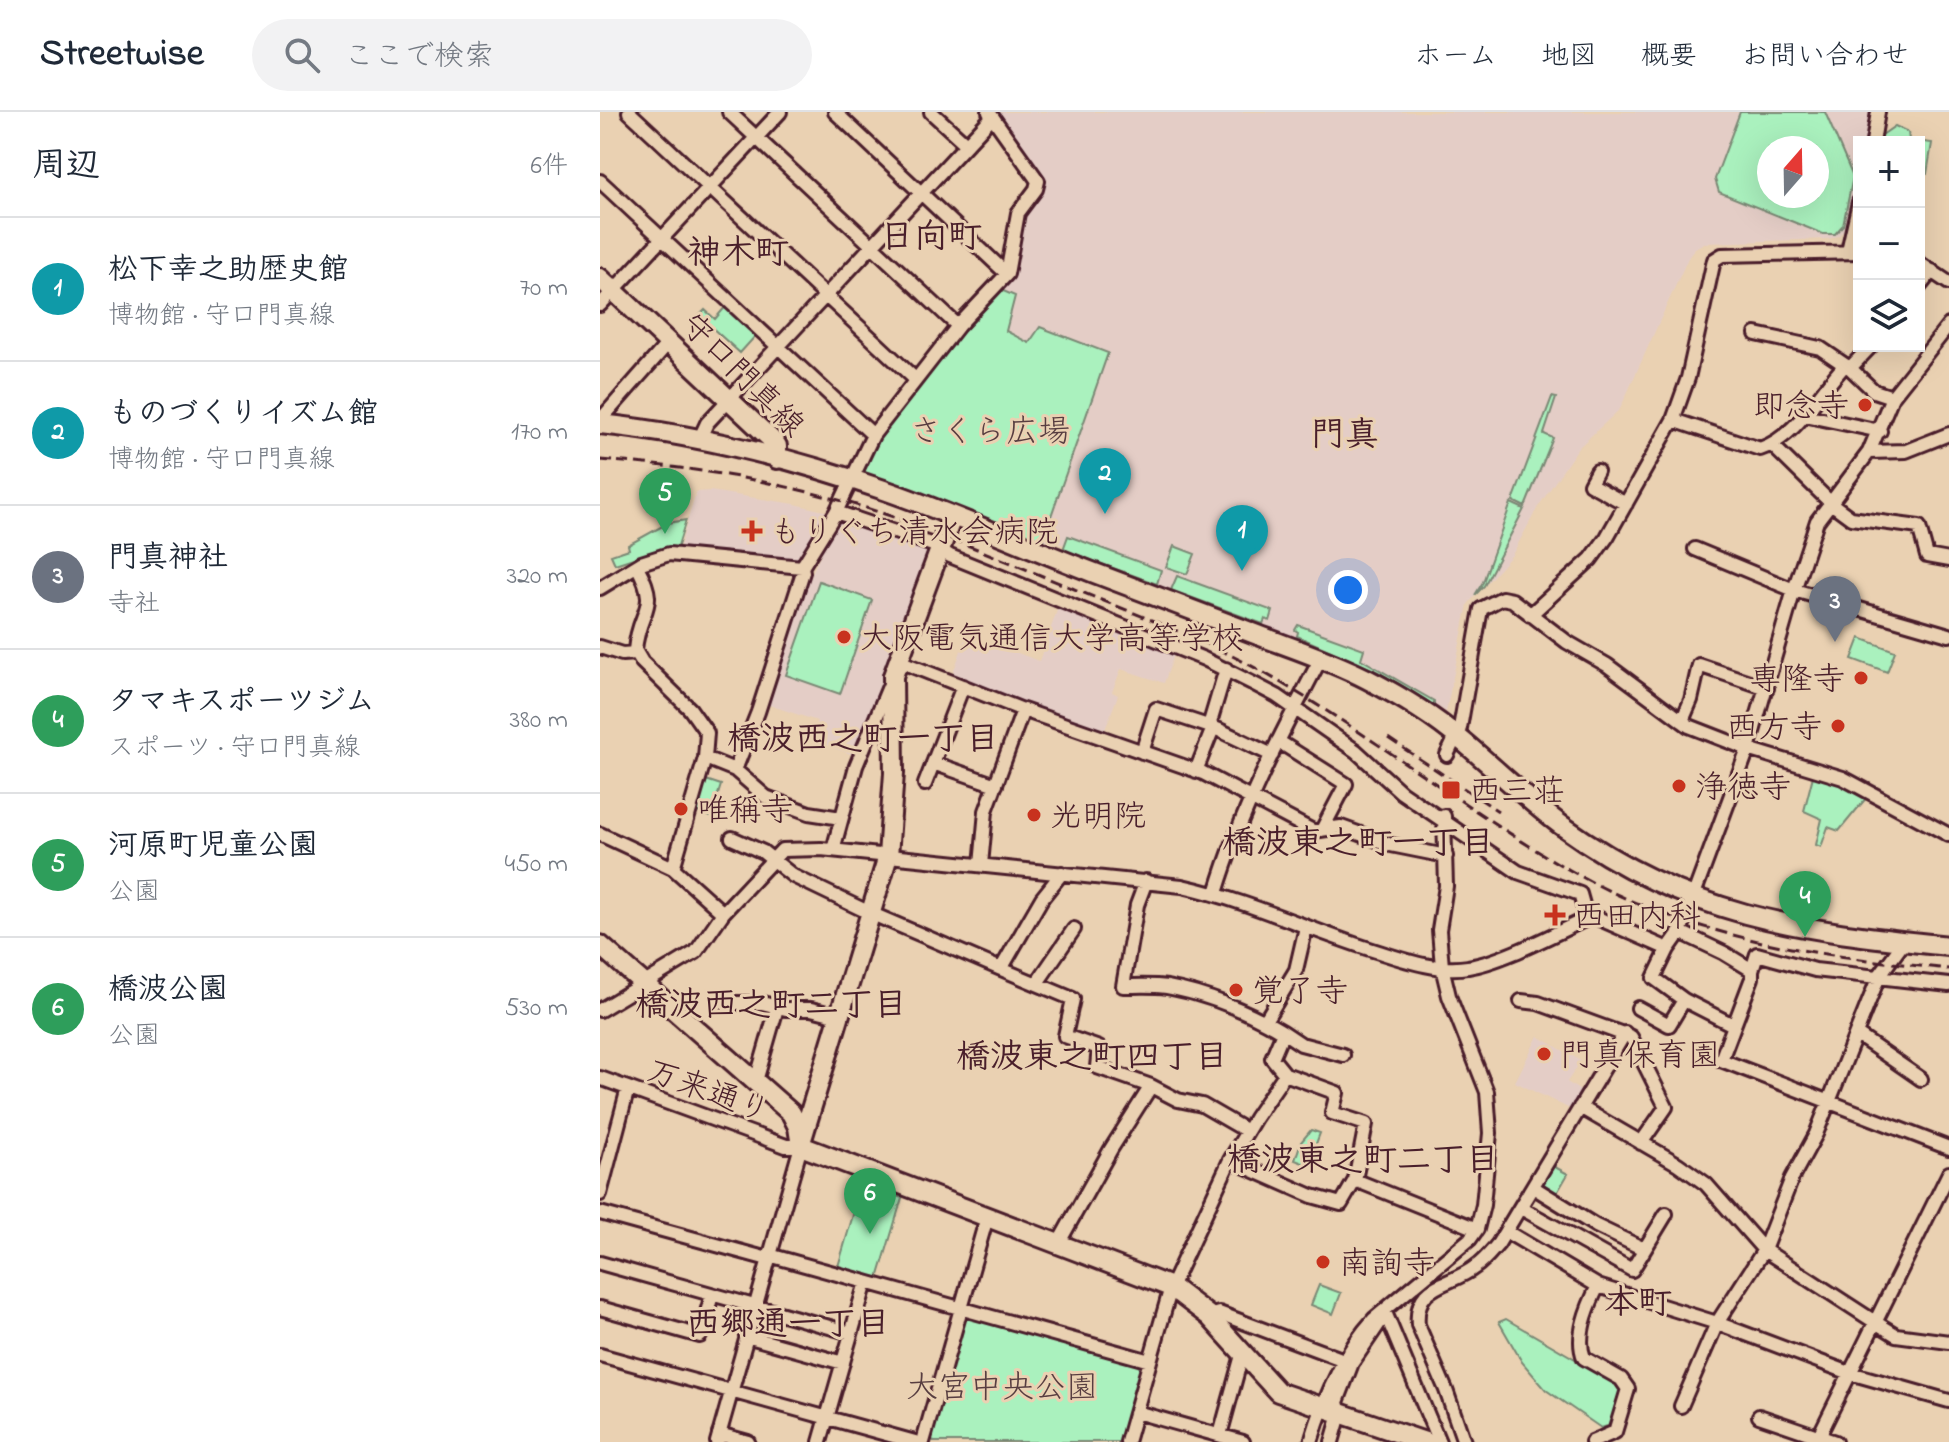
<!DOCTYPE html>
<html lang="ja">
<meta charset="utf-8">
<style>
:root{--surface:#fff;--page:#f2f2f3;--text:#1f2937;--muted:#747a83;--line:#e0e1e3;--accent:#c8321e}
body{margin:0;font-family:"Indie Flower","Klee One",sans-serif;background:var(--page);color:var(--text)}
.controls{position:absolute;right:24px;top:24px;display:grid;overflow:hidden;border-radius:0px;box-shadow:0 8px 32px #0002}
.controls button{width:72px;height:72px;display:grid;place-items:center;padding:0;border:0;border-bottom:2px solid var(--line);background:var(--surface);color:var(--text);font:40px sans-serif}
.compass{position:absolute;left:1157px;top:24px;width:72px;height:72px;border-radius:50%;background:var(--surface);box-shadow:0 8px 32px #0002;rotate:20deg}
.you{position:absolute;left:748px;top:478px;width:28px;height:28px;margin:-20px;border:6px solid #fff;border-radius:50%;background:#1a73e8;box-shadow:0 0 0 12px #1a73e833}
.badge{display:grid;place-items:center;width:52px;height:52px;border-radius:50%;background:var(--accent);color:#fff;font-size:26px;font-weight:700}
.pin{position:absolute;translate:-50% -66px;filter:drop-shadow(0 2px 4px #0008)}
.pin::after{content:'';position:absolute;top:42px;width:28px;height:24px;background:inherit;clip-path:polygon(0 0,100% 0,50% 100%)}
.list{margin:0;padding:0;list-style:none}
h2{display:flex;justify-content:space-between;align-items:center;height:104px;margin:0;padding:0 32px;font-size:34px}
h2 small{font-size:26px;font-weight:400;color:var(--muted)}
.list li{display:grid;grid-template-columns:52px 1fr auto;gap:24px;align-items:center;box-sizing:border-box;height:144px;padding:0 32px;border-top:2px solid var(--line)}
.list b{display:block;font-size:30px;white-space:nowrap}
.list p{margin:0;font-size:26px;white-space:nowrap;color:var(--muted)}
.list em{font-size:26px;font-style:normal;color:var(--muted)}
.icon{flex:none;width:44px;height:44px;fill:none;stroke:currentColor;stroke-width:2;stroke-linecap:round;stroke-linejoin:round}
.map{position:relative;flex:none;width:1349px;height:1330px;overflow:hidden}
header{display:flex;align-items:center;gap:48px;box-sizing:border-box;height:112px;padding:0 40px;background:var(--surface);border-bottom:2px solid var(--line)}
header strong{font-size:38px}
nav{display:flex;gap:44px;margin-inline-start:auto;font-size:28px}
.search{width:560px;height:72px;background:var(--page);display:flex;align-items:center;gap:20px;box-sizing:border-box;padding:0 28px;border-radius:44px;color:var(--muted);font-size:30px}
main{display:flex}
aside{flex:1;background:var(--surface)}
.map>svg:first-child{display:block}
.built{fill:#e4cdc6;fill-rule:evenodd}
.green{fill:#aaf1be;stroke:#7a8874;stroke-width:2;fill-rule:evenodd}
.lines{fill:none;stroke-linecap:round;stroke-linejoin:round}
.street-casing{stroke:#4a1f2b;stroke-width:18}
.secondary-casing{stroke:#4a1f2b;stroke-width:24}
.street{stroke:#ead1b2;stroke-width:12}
.secondary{stroke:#ead1b2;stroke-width:18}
.rail{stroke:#4a1f2b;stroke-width:3;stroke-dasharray:12 6;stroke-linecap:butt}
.poi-dot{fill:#c8321e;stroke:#ead1b2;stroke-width:3}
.labels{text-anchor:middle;stroke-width:6;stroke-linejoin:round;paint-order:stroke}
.street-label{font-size:32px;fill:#4a1f2b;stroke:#ead1b2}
.poi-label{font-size:32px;fill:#4a1f2b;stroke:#ead1b2;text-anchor:start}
.park-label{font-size:32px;fill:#583e41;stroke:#ead1b2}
.neighbourhood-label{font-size:34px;font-weight:bold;fill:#4a1f2b;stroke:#ead1b2}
</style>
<header>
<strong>Streetwise</strong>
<div class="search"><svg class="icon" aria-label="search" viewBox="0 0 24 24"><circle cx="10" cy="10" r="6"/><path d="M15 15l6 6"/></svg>ここで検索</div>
<nav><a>ホーム</a><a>地図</a><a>概要</a><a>お問い合わせ</a></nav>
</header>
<main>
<aside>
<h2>周辺<small>6件</small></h2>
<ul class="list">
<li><span class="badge" style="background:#0f9aa8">1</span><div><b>松下幸之助歴史館</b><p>博物館 · 守口門真線</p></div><em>70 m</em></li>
<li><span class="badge" style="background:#0f9aa8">2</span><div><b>ものづくりイズム館</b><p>博物館 · 守口門真線</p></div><em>170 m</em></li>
<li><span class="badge" style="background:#6b7280">3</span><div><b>門真神社</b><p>寺社</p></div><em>320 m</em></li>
<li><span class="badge" style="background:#2e9e5b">4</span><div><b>タマキスポーツジム</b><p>スポーツ · 守口門真線</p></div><em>380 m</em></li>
<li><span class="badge" style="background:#2e9e5b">5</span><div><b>河原町児童公園</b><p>公園</p></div><em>450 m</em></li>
<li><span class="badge" style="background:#2e9e5b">6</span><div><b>橋波公園</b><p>公園</p></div><em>530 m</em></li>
</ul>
</aside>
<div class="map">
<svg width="1349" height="1330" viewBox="0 0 1349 1330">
<rect width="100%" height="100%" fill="#ead1b2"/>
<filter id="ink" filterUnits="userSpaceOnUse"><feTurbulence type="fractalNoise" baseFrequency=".0125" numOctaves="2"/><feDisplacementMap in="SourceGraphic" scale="16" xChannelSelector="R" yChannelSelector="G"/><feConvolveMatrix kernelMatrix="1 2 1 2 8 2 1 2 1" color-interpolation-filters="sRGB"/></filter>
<g filter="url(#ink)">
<path class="built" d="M396,0H1270L1265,30H1259V63L1253,91L1243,119L1238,124L1229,127L1104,131L1095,136L1088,146L1020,297L978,336L938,395L912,443L868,492L846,600L769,555L467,438L465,433L443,427L436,428L259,359L338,248L412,164L421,103L443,76L444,70ZM1169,36H1217V84H1169Z
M110,379L195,392L232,401L201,447L79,437L96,380Z
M236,407L327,439L329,445L257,644L209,627L217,609L163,591L213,459Z
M459,493L575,540L564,571L521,557L512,580L518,583L503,623L352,564L367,522L439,549Z
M938,924L981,949L967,970L985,982L974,999L915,970Z"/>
<path class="green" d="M1140,0H1225L1253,65L1243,113L1235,122H1223L1119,80L1115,67ZM1169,36H1217V84H1169Z
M1295,14L1308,20L1309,28L1332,31L1327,62L1319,61V30H1281L1282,23Z
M401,178L415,184L406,219L429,231L440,215L508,241L443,427L436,428L259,359C296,292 349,235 401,178Z
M127,193L158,221L140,241L99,204L105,198L115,207Z
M952,285L956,286L944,322L953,326L925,395L913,389Z
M911,391L924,397L923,399L884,474L875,483L883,470Z
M86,408L77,437H61L15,452L11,443L29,437L28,433L68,411Z
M468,424L561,458L557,472L466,439L464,435Z
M574,434L595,442L587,462L566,455Z
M577,464L673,499L670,509L665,507L663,512L571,478Z
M219,469L272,488L240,582L186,563Z
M698,513L764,537L761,547L834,589V593L778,560L697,524L698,520L695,518Z
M1260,526L1295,539L1287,560L1252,547Z
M1214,660L1267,685L1239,719L1228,715L1221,735L1216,733L1222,707L1204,699Z
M106,668L121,673L111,705L95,699Z
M711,1018L720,1021L708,1053L695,1048L701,1030Z
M953,1054L968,1062L957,1081L945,1074L943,1070Z
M262,1072L302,1086L277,1170L237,1158Z
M719,1173L741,1181L733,1202L711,1193Z
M367,1204L539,1252L540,1258L521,1330H334L330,1324L362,1208Z
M906,1207L1013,1269L1021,1278L1011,1313L1001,1316L946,1278L922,1250L899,1210Z"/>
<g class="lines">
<defs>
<path id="street" d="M29,0L315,267
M129,0L358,214
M235,0L407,162
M331,0L366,32
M1273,30L1278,0
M0,69L273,323
M1248,139L1259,90
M1319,151L1349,171
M1319,175L1332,159
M0,193L180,0
M1156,222L1220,236L1245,253
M1250,256L1274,279L1292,285
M1204,303L1280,319
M1073,308L1160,337C1197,325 1219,280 1245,253L1250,256L1271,234
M3,312L4,304L69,230
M99,328L107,311L392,5
M1172,333L1232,392L1251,406L1319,415L1327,444L1349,448
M1269,340L1306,339L1349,322
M997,359L990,372L1026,392
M236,400L333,433L350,444L604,547L654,572L677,584L756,639L801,680L918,760L980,782L987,807
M1095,437L1194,478L1349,523
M37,454C61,498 39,495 35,538L42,550L90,597L107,621L105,646L73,756
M0,476L41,451L69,442L202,455L236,400L273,323L358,214L407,162L418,101L436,77L438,69L389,0
M930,503L991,447L1007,425L1073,308L1088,266L1114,148L1122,143L1259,140
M0,535L22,542L36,541
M299,549L423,598L603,661L713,719L741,715L791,733L846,744
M1082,609L1091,588L1099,553L1167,576
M609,614L626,557
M678,629L746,672L722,718
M542,640L556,597L617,617L672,643
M847,643L860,616L881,497L902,486L912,488L967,530L1007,553L1089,614L1148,637L1243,666L1349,723
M105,646L135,658L166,685L209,701L241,706
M333,651L396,673
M135,658L158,600L203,460L202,455
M596,659L613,616
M325,672L363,574
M0,722L73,756L123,801
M132,726L163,740L193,764L270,801L401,857L442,786L462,761
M233,738L256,654L290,572
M381,753L386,699L423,598
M616,781C641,698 681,622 721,546
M1080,820L1124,841L1152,858L1157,842L1215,858L1349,873
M401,857L473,887L465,924L499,936L497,955L551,974L578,988L602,993L647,1019
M1152,858V866L1121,948L1349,1036
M437,871L474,817
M921,889L938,891L1031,925L1066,995L1041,1031
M125,891H162L186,897H211L239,904
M1038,896L1069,913L1084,888
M0,898L96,840L123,801L182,738L221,737L582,774C650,789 713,820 779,840C807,849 839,860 868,855C903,850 959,819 993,804L1068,837
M665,909L696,858L706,815
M1133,913L1084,888L1054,866L1068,837L1080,820L1148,637L1194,478L1217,409L1269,340L1292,285L1349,213
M683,920L701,932L743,943
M1256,922L1321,967
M0,966L186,1034H201L117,1330
M156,969L177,896
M980,995L1078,1052L1106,1072L1164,1138L1275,1210L1296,1223L1349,1230
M630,1048L712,1084L741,1092L755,1068L766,1012L732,1001L737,981L685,962
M755,1068L877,1117
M933,1075L996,1114L1044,1137
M0,1082L28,976
M921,1096L1032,1158L1066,1102
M0,1101L168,1147
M907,1120L998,1174L1117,1211L1250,1261L1349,1289
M458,1132L511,1037L551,974
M169,1143L550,1249
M0,1151L251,1221
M0,1196L100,1224L112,1183
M785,1200L839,1330
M609,1204L619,1201L752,1251
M146,1224L243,1251
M0,1243L315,1330
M1081,1294L1117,1211L1164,1138L1192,1066L1216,1022L1279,864L1304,830
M536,1300L643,1330
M1159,1304L1235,1330
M119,1322L148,1330
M620,1323L642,1243
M220,1330L266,1170
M323,1330L387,1105
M527,1330L571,1175L630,1048L655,1006L685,962L672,946L683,920C648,899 606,882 567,875C553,873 537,874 523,874L537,793L546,769
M711,1330C724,1286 743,1241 774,1207L870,1127L877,1117L883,1093L890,1021L887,980L849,884L842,855L839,818L846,774L844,704
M732,1330L740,1302L737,1290L752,1251L782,1207
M864,1330L846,1278L818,1213C814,1170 850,1175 875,1155C884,1149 891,1140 898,1132L1025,921
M992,1330L1015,1320L1028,1277L1021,1267L984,1246C975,1224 988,1194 998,1174
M1216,1330L1349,1061"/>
<path id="secondary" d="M0,166L174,330L177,334V347
M0,312C97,322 195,347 287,379C356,403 424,434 492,460C548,481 603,502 658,523C695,537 732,549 767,567C800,584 832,603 860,627C894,655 926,687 961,713C1089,805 1197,818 1349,834
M0,833L191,1001L198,1015L201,1034L571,1175L609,1204L678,1280L825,1330
M202,1027L288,744L294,661L293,564L352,405"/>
</defs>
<use href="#street" class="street-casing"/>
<use href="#secondary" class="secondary-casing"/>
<use href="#street" class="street"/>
<use href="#secondary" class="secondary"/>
<path class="rail" d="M0,348C84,354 165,367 246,390C323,412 397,446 472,476C537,503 605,527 666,562C739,604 806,652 876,699C928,734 982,769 1041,793C1144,834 1240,846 1349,857
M788,626L898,699"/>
</g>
</g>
<g class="poi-dot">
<circle cx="1265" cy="293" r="8"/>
<path d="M148 407h8v8h8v8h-8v8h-8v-8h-8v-8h8z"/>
<circle cx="244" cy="525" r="8"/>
<circle cx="1261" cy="566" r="8"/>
<circle cx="1238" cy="614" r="8"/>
<circle cx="1079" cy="674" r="8"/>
<rect x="841" y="668" width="20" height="20" rx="4"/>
<circle cx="81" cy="697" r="8"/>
<circle cx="434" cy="703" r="8"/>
<path d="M951 791h8v8h8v8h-8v8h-8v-8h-8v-8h8z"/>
<circle cx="636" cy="878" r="8"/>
<circle cx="944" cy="942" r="8"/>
<circle cx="723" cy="1150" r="8"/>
</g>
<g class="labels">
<g class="street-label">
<text transform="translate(143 262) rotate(45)" y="11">守口門真線</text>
<text transform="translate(109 978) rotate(20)" y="11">万来通り</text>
</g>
<g class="poi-label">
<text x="1249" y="304" text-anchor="end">即念寺</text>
<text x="170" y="430">もりぐち清水会病院</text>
<text x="260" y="536">大阪電気通信大学高等学校</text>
<text x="1245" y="577" text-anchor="end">専隆寺</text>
<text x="1222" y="625" text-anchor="end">西方寺</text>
<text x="1095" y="685">浄徳寺</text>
<text x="869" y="689">西三荘</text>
<text x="97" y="708">唯稱寺</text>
<text x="450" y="714">光明院</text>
<text x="973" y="814">西田内科</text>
<text x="652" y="889">覚了寺</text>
<text x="960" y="953">門真保育園</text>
<text x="739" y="1161">南詢寺</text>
</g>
<g class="park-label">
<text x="390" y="329">さくら広場</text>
<text x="402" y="1285">大宮中央公園</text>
</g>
<g class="neighbourhood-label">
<text x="331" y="135">日向町</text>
<text x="138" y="151">神木町</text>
<text x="745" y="333">門真</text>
<text x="263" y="637">橋波西之町一丁目</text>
<text x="758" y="741">橋波東之町一丁目</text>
<text x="171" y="903">橋波西之町二丁目</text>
<text x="492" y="955">橋波東之町四丁目</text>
<text x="763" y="1058">橋波東之町二丁目</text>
<text x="1038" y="1201">本町</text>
<text x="188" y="1222">西郷通一丁目</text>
</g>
</g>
</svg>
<div class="controls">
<button>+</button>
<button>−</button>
<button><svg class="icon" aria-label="layers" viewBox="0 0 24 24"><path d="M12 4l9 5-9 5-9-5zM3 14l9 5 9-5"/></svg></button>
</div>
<svg class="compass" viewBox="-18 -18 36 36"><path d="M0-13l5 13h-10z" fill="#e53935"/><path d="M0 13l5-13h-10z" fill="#747a83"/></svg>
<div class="you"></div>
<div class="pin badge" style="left:642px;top:459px;background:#0f9aa8">1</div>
<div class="pin badge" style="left:505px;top:402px;background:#0f9aa8">2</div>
<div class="pin badge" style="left:1235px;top:530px;background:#6b7280">3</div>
<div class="pin badge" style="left:1205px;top:825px;background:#2e9e5b">4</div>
<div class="pin badge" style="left:65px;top:422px;background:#2e9e5b">5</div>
<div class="pin badge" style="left:270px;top:1122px;background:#2e9e5b">6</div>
</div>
</main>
